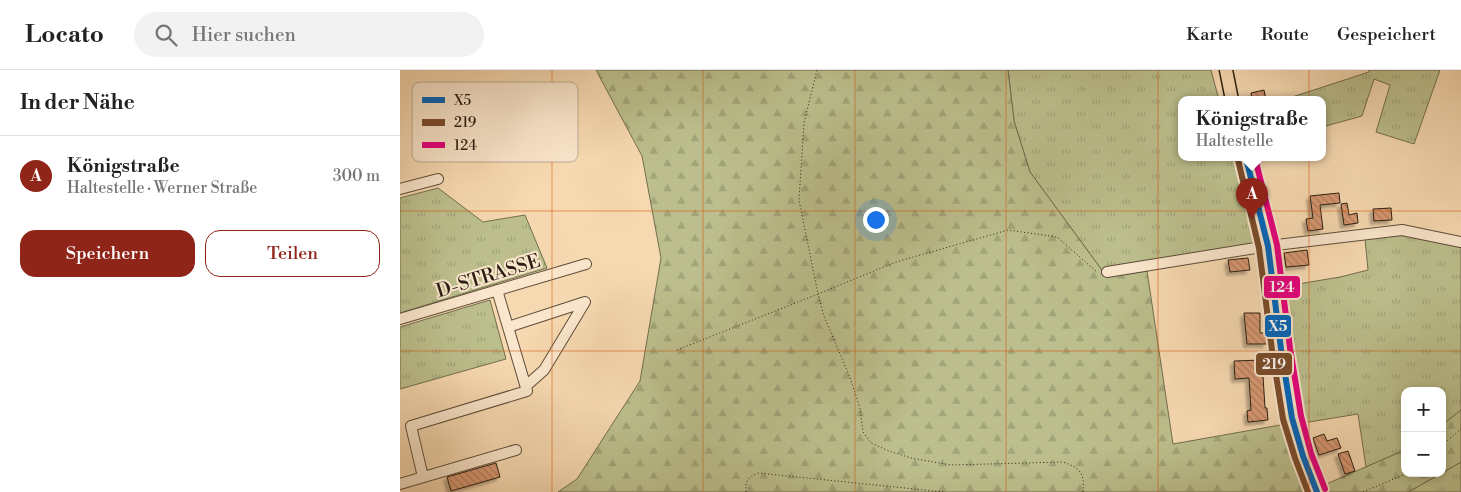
<!DOCTYPE html>
<html lang="de">
<meta charset="utf-8">
<style>
:root{--surface:#fff;--page:#f2f2f2;--text:#222;--muted:#767676;--line:#e0e0e0;--accent:#8f2418}
body{margin:0;font-family:"Libre Bodoni",serif;background:var(--page);color:var(--text)}
.controls{position:absolute;right:15px;bottom:15px;display:grid;overflow:hidden;border-radius:10px;box-shadow:0 2px 8px #0003}
.controls button{width:45px;height:45px;display:grid;place-items:center;padding:0;border:0;border-bottom:1px solid var(--line);background:var(--surface);color:var(--text);font:25px sans-serif}
.you{position:absolute;left:475px;top:149px;width:18px;height:18px;margin:-12px;border:4px solid #fff;border-radius:50%;background:#1a73e8;box-shadow:0 0 0 8px #1a73e833}
.badge{display:grid;place-items:center;width:32px;height:32px;border-radius:50%;background:var(--accent);color:#fff;font-size:16px;font-weight:700}
.pin{position:absolute;translate:-50% -41px;filter:drop-shadow(0 1px 2px #0008)}
.pin::after{content:'';position:absolute;top:26px;width:18px;height:15px;background:inherit;clip-path:polygon(0 0,100% 0,50% 100%)}
.popup{position:absolute;left:778px;top:26px;width:148px;height:65px;box-sizing:border-box;display:grid;place-content:center;border-radius:10px;background:var(--surface);filter:drop-shadow(0 1px 4px #0005);font-size:16px;white-space:nowrap;color:var(--muted)}
.popup b{font-size:19px;color:var(--text)}
.popup::after{content:'';position:absolute;left:50%;top:100%;margin-left:-10px;border:10px solid transparent;border-top-color:var(--surface)}
.list{margin:0;padding:0;list-style:none}
h2{display:flex;justify-content:space-between;align-items:center;height:65px;margin:0;padding:0 20px;font-size:21px}
h2 small{font-size:16px;font-weight:400;color:var(--muted)}
.list li{display:grid;grid-template-columns:32px 1fr auto;gap:15px;align-items:center;box-sizing:border-box;height:80px;padding:0 20px;border-top:1px solid var(--line)}
.list b{display:block;font-size:19px;white-space:nowrap}
.list p{margin:0;font-size:16px;white-space:nowrap;color:var(--muted)}
.list em{font-size:16px;font-style:normal;color:var(--muted)}
.actions{display:flex;gap:10px;padding:15px 20px}
.actions a{flex:1;padding:11px 0;border:1px solid var(--accent);border-radius:15px;text-align:center;font-size:18px;color:var(--accent)}
.actions .main{background:var(--accent);color:#fff}
.icon{flex:none;width:28px;height:28px;fill:none;stroke:currentColor;stroke-width:2;stroke-linecap:round;stroke-linejoin:round}
.map{position:relative;flex:none;width:1061px;height:422px;overflow:hidden}
header{display:flex;align-items:center;gap:30px;box-sizing:border-box;height:70px;padding:0 25px;background:var(--surface);border-bottom:1px solid var(--line)}
header strong{font-size:24px}
nav{display:flex;gap:28px;margin-inline-start:auto;font-size:18px}
.search{width:350px;height:45px;background:var(--page);display:flex;align-items:center;gap:12px;box-sizing:border-box;padding:0 18px;border-radius:28px;color:var(--muted);font-size:19px}
main{display:flex}
aside{flex:1;background:var(--surface)}
.map>svg:first-child{display:block}
.grass{fill:url(#grass-tufts);stroke:#726e4f}
.forest{fill:url(#forest-firs);stroke:#726e4f}
.building{fill:url(#building-back-hatch);stroke:#291e11;filter:url(#shadow)}
.lines{fill:none;stroke-linecap:round;stroke-linejoin:round}
.minor-casing{stroke:#5c4d39;stroke-width:12}
.major-casing{stroke:#291e11;stroke-width:15}
.path{stroke:#291e11;stroke-width:1;stroke-dasharray:1 2.5;stroke-linecap:butt}
.minor{stroke:#fae6cc;stroke-width:10}
.major{stroke:#f7d9b1;stroke-width:12}
.bus-1-casing{stroke:#fae6cc;stroke-width:10}
.bus-2-casing{stroke:#fae6cc;stroke-width:10}
.bus-3-casing{stroke:#fae6cc;stroke-width:10}
.bus-1{stroke:#0065bd;stroke-width:6}
.bus-2{stroke:#7a4b2a;stroke-width:6}
.bus-3{stroke:#e5007d;stroke-width:6}
.grid{fill:none;stroke:#d5530c;stroke-width:1;stroke-opacity:0.55}
.labels{text-anchor:middle;stroke-width:4;stroke-linejoin:round;paint-order:stroke}
.street-label{font-size:19px;fill:#291e11;stroke:#fae6cc}
.key{fill:#fae6cc;stroke:#bbaa94;stroke-width:1}
.key-label{font-size:14px;fill:#291e11}
.line-badge{stroke:#fae6cc;stroke-width:2}
.badge-label{font-size:14px;text-anchor:middle;font-weight:bold;fill:#fff}
</style>
<header>
<strong>Locato</strong>
<div class="search"><svg class="icon" aria-label="search" viewBox="0 0 24 24"><circle cx="10" cy="10" r="6"/><path d="M15 15l6 6"/></svg>Hier suchen</div>
<nav><a>Karte</a><a>Route</a><a>Gespeichert</a></nav>
</header>
<main>
<aside>
<h2>In der Nähe<small></small></h2>
<ul class="list">
<li><span class="badge">A</span><div><b>Königstraße</b><p>Haltestelle · Werner Straße</p></div><em>300 m</em></li>
</ul>
<div class="actions"><a class="main">Speichern</a><a>Teilen</a></div>
</aside>
<div class="map">
<svg width="1061" height="422" viewBox="0 0 1061 422">
<defs>
<pattern id="grass-tufts" width="24" height="20" patternUnits="userSpaceOnUse" patternTransform="scale(1.25)"><rect width="24" height="20" fill="#bcbf8d"/><path d="M3 7l-1-3M5 7V3M7 7l1-3M15 17l-1-3M17 17v-4M19 17l1-3" fill="none" stroke="#a2a479"/></pattern>
<pattern id="forest-firs" width="22" height="20" patternUnits="userSpaceOnUse" patternTransform="scale(1.25)"><rect width="22" height="20" fill="#bcbf8d"/><path d="M5 1l3.5 6h-7zM16 11l3.5 6h-7z" fill="#a2a479"/></pattern>
<pattern id="building-back-hatch" width="6" height="6" patternUnits="userSpaceOnUse" patternTransform="scale(1.25)"><rect width="6" height="6" fill="#d99973"/><path d="M-1 5l2 2M0 0l6 6M5-1l2 2" fill="none" stroke="#b07c5d"/></pattern>
<filter id="shadow"><feDropShadow dx="-3.5" dy="3.5" stdDeviation="1" flood-color="#0004"/></filter>
</defs>
<rect width="100%" height="100%" fill="#f7d9b1"/>
<filter id="stains"><feTurbulence type="fractalNoise" baseFrequency=".004" numOctaves="4"/><feColorMatrix values="0 0 0 0 .2 0 0 0 0 .09 0 0 0 0 .02 0 0 0 .5 -.17"/></filter>
<radialGradient id="worn" r=".72"><stop offset=".6" stop-color="#630" stop-opacity="0"/><stop offset="1" stop-color="#630" stop-opacity=".3"/></radialGradient>
<path class="grass" d="M608,0H811L819,30H782V88H835L864,178L806,190L707,207L630,102L614,51Z
M969,0H1040L1014,74L976,62L990,15L974,9L962,46L922,57V30H883L969,2Z
M38,118L83,152L125,145L147,198L0,243V128Z
M998,164L1061,176V340L1042,355V321H1005V380L966,397L958,344L903,353L886,216L940,207L968,200L965,169Z
M90,230L106,289L0,319V257Z
M1061,392V422H1008Z"/>
<path class="forest" d="M196,0H608L614,51L630,102L707,207L747,201L773,374L886,354L907,422H158L177,409L240,311L261,188L242,86Z
M1061,340V392L1042,403V355Z
M1005,380V403H1042L1008,422H927L924,415Z"/>
<path class="building" d="M864,20L866,30H853L851,23Z
M939,123L940,133L920,135L923,159L908,161L906,149L913,148L910,126Z
M947,133L949,145L957,143L958,153L944,155L941,134Z
M991,138L992,150L974,151L973,139Z
M907,180L909,195L886,197L884,183Z
M848,188L850,200L830,202L828,190Z
M844,243H860V263H867V274H847Z
M862,290L865,338H867L868,350L848,352L847,341L851,340L849,308L835,309L834,291Z
M924,364L927,371L937,368L941,378L919,385L913,368Z
M948,381L955,401L945,404L938,384Z
M96,393L100,407L51,421L47,407Z"/>
<g class="lines">
<defs>
<path id="minor" d="M0,119L38,109
M707,202L868,176L1002,160L1061,172
M0,249L186,194
M108,257L185,232L144,300L126,316
M23,407L11,356L127,321L97,220
M0,414L116,380"/>
<path id="major" d="M826,0L832,30
M846,88L868,176L881,279L892,348L903,386L917,422"/>
</defs>
<use href="#minor" class="minor-casing"/>
<use href="#major" class="major-casing"/>
<path class="path" d="M277,280L418,224L399,130L404,53L417,0
M1042,375L1061,359
M346,422C345,411 348,407 358,403L544,422
M683,422C685,403 680,398 663,392L551,395L511,388L489,381L471,373L463,362L460,338L449,305L424,246L418,224L496,192L608,160L657,167L697,202
M963,422L1008,403"/>
<use href="#minor" class="minor"/>
<use href="#major" class="major"/>
<defs>
<path id="bus-1" d="M846,88L868,176L881,279L892,348L903,386L917,422"/>
<path id="bus-2" d="M838,90L859,178L872,280L883,349L895,388L908,422"/>
<path id="bus-3" d="M855,88L877,175L890,278L901,346L911,383L925,419"/>
</defs>
<use href="#bus-1" class="bus-1-casing"/>
<use href="#bus-2" class="bus-2-casing"/>
<use href="#bus-3" class="bus-3-casing"/>
<use href="#bus-1" class="bus-1"/>
<use href="#bus-2" class="bus-2"/>
<use href="#bus-3" class="bus-3"/>
</g>
<path class="grid" d="M152,0V422M303,0V422M455,0V422M606,0V422M758,0V422M909,0V422M0,141H1061M0,281H1061"/>
<g class="labels">
<g class="street-label">
<text transform="translate(88 205) rotate(-17)" y="7">D-STRASSE</text>
</g>
</g>
<rect x="12" y="12" width="166" height="80" rx="8" class="key"/>
<rect x="22" y="27" width="23" height="6" fill="#0065bd"/>
<rect x="22" y="49" width="23" height="7" fill="#7a4b2a"/>
<rect x="22" y="72" width="23" height="6" fill="#e5007d"/>
<g class="key-label">
<text x="54" y="35">X5</text>
<text x="54" y="57">219</text>
<text x="54" y="80">124</text>
</g>
<g class="line-badge">
<rect x="863" y="205" width="38" height="24" rx="5" fill="#e5007d"/>
<rect x="864" y="244" width="28" height="24" rx="5" fill="#0065bd"/>
<rect x="855" y="282" width="38" height="24" rx="5" fill="#7a4b2a"/>
</g>
<g class="badge-label">
<text x="882" y="222">124</text>
<text x="878" y="261">X5</text>
<text x="874" y="299">219</text>
</g>
<rect width="100%" height="100%" filter="url(#stains)"/>
<rect width="100%" height="100%" fill="url(#worn)"/>
</svg>
<div class="controls">
<button>+</button>
<button>−</button>
</div>
<div class="you"></div>
<div class="pin badge" style="left:852px;top:149px">A</div>
<div class="popup"><b>Königstraße</b>Haltestelle</div>
</div>
</main>
